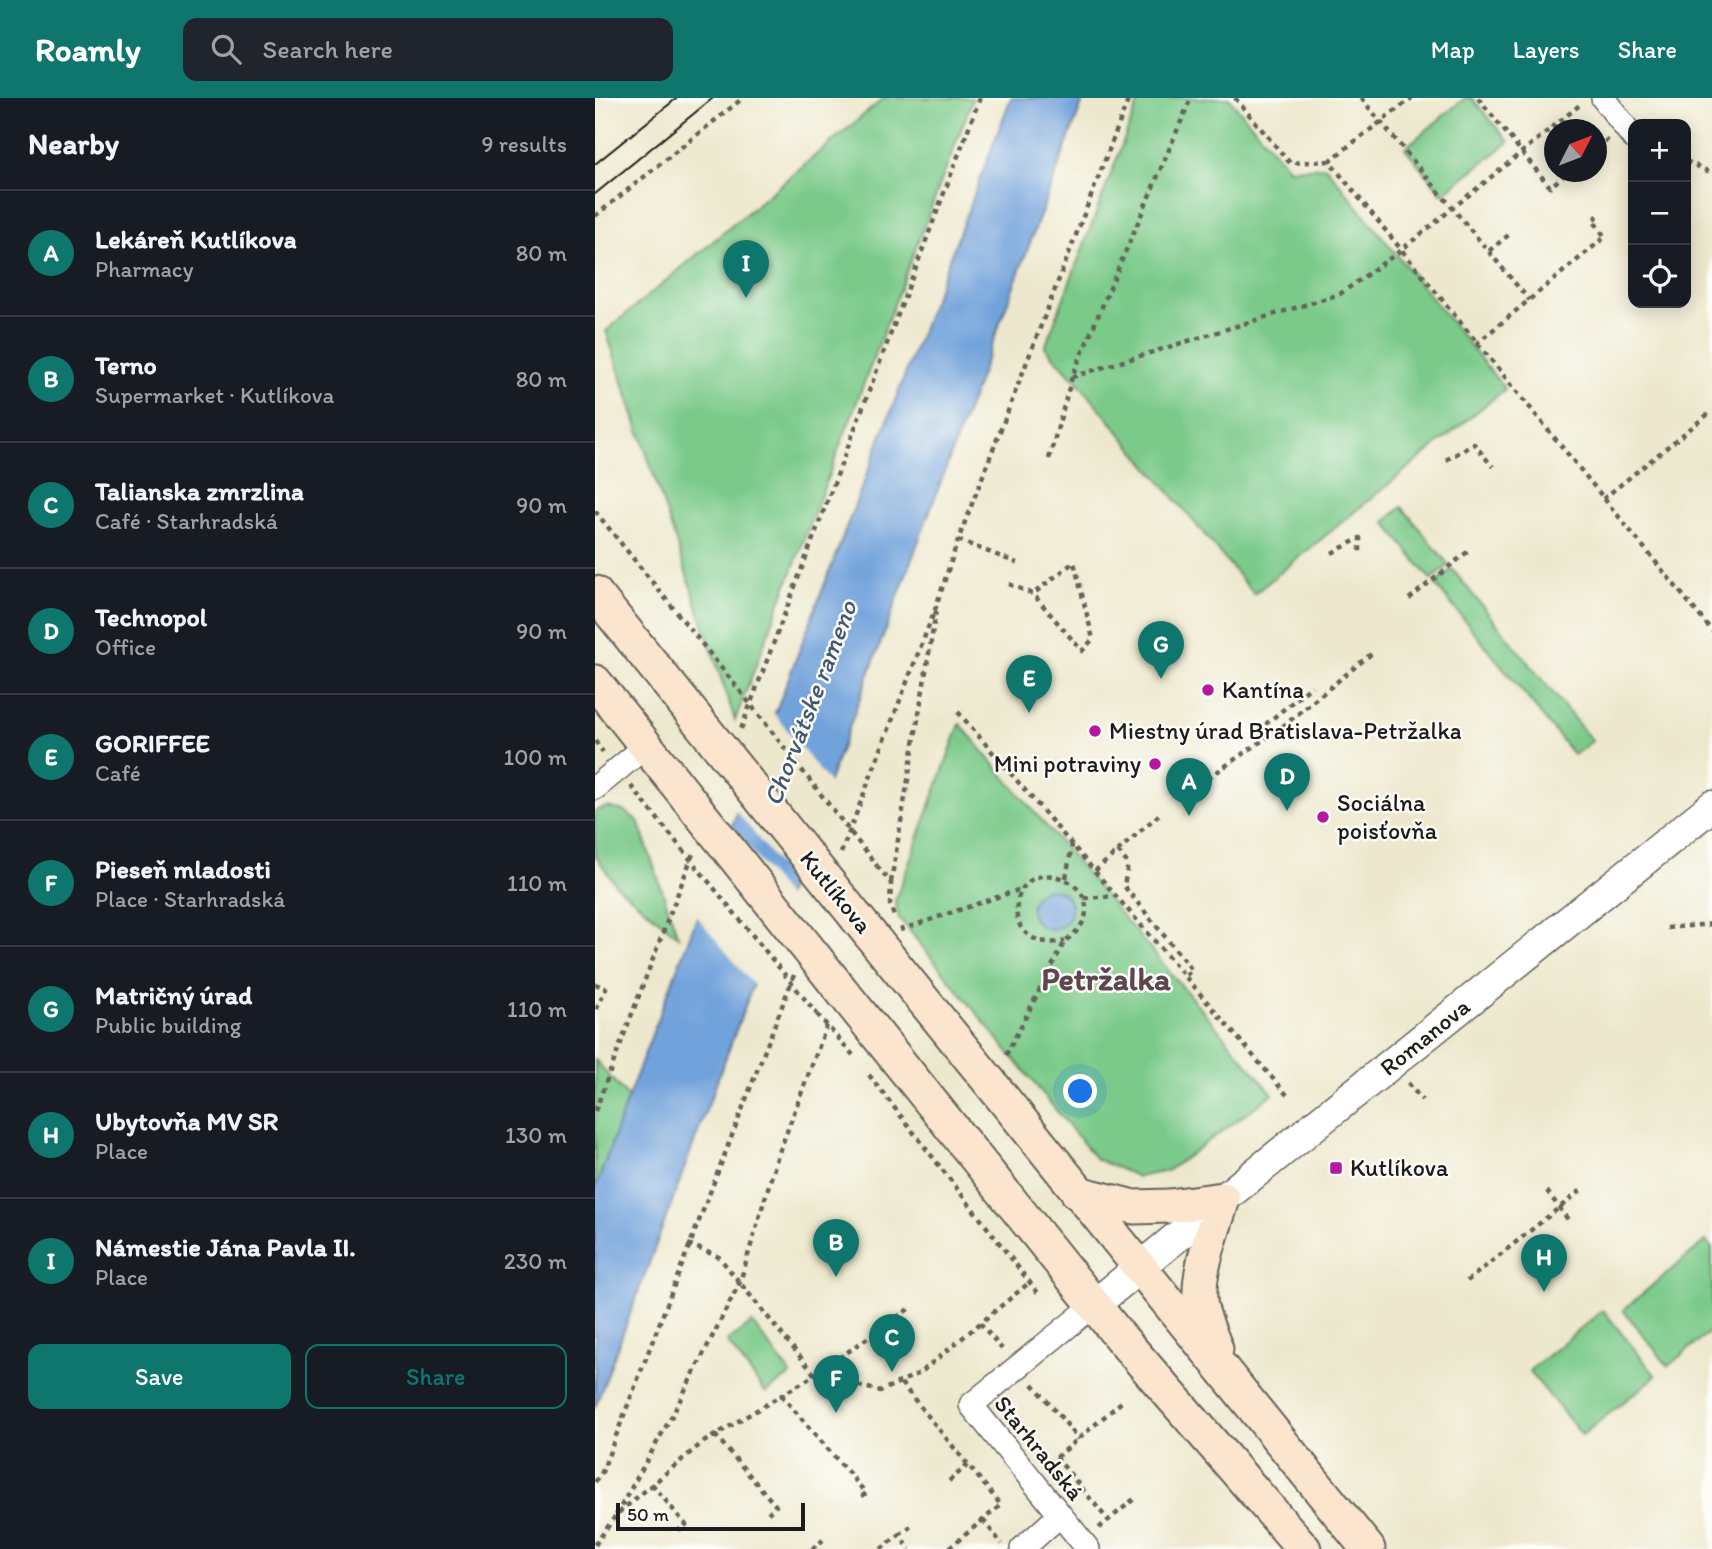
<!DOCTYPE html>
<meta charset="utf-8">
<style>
:root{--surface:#171b24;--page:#20242c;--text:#f1f3f6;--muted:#9ea1a6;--line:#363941;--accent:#0f766e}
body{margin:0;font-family:Itim,sans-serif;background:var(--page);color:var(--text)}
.controls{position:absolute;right:21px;top:21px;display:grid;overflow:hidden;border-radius:14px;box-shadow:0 4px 18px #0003}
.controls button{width:63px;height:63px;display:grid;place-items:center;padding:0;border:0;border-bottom:2px solid var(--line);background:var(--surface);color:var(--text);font:35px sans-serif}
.compass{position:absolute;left:949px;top:21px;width:63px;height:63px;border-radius:50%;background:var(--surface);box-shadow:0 4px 18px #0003;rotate:48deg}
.scale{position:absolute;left:21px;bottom:18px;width:189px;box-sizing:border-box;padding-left:7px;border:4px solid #1c1c1c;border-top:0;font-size:19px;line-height:24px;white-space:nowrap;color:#1c1c1c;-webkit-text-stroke:5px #fdfcf7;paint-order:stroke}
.you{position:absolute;left:486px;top:994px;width:24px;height:24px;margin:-18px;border:5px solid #fff;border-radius:50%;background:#1a73e8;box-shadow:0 0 0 10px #1a73e833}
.badge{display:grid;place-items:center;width:46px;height:46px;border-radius:50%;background:var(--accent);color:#fff;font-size:23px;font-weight:700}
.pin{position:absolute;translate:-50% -58px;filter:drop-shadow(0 2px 4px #0008)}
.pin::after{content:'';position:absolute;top:37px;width:24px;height:21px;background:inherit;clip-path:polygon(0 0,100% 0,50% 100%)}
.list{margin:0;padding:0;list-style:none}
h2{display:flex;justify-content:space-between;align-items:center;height:91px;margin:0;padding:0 28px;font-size:30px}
h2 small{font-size:23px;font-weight:400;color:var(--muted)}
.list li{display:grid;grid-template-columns:46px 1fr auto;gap:21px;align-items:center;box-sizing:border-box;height:126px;padding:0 28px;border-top:2px solid var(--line)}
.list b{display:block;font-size:26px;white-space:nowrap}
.list p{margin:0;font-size:23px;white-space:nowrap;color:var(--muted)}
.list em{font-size:23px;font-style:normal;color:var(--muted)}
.actions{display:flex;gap:14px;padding:21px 28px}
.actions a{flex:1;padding:16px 0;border:2px solid var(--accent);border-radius:14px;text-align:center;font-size:24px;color:var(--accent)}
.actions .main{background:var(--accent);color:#fff}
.icon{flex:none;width:38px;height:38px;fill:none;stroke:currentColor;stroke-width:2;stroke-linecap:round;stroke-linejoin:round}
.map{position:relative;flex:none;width:1117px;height:1451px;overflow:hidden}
header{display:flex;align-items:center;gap:42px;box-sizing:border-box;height:98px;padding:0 35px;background:var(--accent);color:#fff}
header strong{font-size:33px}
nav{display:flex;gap:38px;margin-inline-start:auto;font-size:24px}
.search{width:490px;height:63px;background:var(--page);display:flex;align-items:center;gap:18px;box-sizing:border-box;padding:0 24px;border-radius:14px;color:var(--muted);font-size:26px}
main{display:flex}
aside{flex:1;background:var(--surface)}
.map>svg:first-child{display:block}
.green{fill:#7cca8a;stroke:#4c7353;stroke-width:2}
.water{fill:#71a2db;stroke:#465f7c;stroke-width:2}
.pier{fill:#ede8cd}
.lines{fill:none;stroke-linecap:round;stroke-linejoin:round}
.minor-casing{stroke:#65635a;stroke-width:26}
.tertiary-casing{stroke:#65635a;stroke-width:33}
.secondary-casing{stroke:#65635a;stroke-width:37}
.path{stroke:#65635a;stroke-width:4.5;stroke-dasharray:5 5;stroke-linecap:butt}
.minor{stroke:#fff;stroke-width:23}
.tertiary{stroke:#fff;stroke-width:30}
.secondary{stroke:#fbe5cf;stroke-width:33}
.tram{stroke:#1c1c1c;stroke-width:2}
.secondary-bridge-casing{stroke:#65635a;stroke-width:37;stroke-linecap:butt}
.path-bridge{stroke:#65635a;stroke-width:4.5;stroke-dasharray:5 5;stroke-linecap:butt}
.secondary-bridge{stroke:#fbe5cf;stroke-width:33}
.poi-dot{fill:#b5179e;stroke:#fdfcf7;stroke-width:2.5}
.labels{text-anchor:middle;stroke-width:5;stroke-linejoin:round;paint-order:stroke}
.poi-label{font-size:24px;fill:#1c1c1c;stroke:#fdfcf7;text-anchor:start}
.street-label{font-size:24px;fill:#1c1c1c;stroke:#fdfcf7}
.water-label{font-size:26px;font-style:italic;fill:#425872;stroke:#fdfcf7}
.district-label{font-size:32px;font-weight:bold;fill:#5d464f;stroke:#fdfcf7}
</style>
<header>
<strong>Roamly</strong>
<div class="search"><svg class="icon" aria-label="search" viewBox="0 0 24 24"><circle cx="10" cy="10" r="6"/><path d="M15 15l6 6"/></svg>Search here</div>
<nav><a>Map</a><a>Layers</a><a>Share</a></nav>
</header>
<main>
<aside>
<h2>Nearby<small>9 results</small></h2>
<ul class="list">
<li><span class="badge">A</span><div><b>Lekáreň Kutlíkova</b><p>Pharmacy</p></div><em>80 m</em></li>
<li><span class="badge">B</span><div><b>Terno</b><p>Supermarket · Kutlíkova</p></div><em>80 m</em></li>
<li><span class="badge">C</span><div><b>Talianska zmrzlina</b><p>Café · Starhradská</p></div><em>90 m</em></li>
<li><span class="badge">D</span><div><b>Technopol</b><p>Office</p></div><em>90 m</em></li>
<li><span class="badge">E</span><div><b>GORIFFEE</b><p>Café</p></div><em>100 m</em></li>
<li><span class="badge">F</span><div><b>Pieseň mladosti</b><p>Place · Starhradská</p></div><em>110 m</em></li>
<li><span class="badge">G</span><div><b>Matričný úrad</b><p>Public building</p></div><em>110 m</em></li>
<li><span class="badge">H</span><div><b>Ubytovňa MV SR</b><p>Place</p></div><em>130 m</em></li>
<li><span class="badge">I</span><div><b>Námestie Jána Pavla II.</b><p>Place</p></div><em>230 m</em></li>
</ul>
<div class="actions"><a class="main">Save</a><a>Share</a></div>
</aside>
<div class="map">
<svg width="1117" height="1451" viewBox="0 0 1117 1451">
<rect width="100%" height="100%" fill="#fdfcf7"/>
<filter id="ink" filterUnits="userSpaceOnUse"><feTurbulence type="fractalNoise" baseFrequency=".0143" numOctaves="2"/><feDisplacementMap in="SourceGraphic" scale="14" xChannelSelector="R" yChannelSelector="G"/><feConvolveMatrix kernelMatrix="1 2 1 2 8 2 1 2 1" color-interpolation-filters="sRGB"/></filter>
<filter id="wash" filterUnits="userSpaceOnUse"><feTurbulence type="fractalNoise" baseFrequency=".00686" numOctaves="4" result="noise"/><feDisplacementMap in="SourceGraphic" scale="28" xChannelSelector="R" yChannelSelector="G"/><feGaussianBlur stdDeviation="1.57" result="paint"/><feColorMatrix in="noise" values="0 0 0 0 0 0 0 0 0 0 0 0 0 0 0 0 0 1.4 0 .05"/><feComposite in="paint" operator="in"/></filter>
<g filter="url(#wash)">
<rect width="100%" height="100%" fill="#ede8cd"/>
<path class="green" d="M289,0H378L140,622L11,233Z
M545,0H634L694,71L731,69L910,291L659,496L491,294L450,249Z
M870,0H877L914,44L847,96L810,50Z
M807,409L854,467L836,482L790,424Z
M857,471L997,643L979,657L840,486Z
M365,626L678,996L572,1073L543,1079L501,1061L304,820L300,803Z
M12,709L29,713L43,723L83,838L21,787L0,757V713Z
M0,962L33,999L0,1092Z
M1111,1143L1117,1150V1232L1073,1268L1028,1212Z
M1008,1212L1061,1278L987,1337L934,1273Z
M157,1225L196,1276L171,1295L132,1244Z"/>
<path class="water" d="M416,0H489L0,1310V1092L33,999Z
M436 811a20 20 0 1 1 40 0a20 20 0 1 1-40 0Z"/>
<path class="pier" d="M177,613L236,687L199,786L140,711Z
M134,725L193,800L160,889L100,816Z"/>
</g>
<g filter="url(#ink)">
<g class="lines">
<defs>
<path id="minor" d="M1008,0L1038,39
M0,690L51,648
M427,1451L465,1417
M493,1451L376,1307L499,1207"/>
<path id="tertiary" d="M499,1207L628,1101L1117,708"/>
<path id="secondary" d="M0,495L125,650
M0,584L103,713
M261,819L773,1451
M238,882L525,1239L709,1451
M483,1095L539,1109L574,1108L628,1101C619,1131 600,1177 606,1209C609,1223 616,1238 621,1251"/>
</defs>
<use href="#minor" class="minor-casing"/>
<use href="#tertiary" class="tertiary-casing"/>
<use href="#secondary" class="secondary-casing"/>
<path class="path" d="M640,0L695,65L734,63L1117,533
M766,0L934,202
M883,0L955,89L973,74
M1002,50L1013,41
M734,63L817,0
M1091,63L1117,75
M0,118L148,0
M894,153L916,135
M881,246L1010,139L998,122L1005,116
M477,279L745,196L805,153L986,6
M454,361L477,279L596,0
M851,362L879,346L898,369
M1008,401L1117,313
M0,413L145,593
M363,442L422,465
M737,455L765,440V458
M414,486L438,496L487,553L498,541L479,464L438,496
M814,501L876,451
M363,614L692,997
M146,631L385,0
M680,634L672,625L717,588
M0,643L8,654
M613,680L687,629L776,556
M36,688L87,751
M523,753L533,766L529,788L597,872L590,878
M246,755L341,509L363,442L534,0
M282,768L296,785L295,807L299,818
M500,773L567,714
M471,780L477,747
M296,784L341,513
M489,800L521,798
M1072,830L1117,826
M305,832L429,790
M0,886L11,890L0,915
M222,916L258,957
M411,957L470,843C534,799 434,743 422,805C417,836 444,849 470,843
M274,977L443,1195
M813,985L827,1002
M0,1013L99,753
M952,1093L974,1123
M93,1146L124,1159L220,1277L285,1293L325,1275L435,1184
M872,1183L989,1090
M385,1225L407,1251
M306,1285L406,1407L353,1451
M438,1286L484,1341
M186,1297L271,1395L265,1400
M120,1337L181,1408L173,1415
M461,1359L513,1422
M454,1366L530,1301
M354,1383L373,1367
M0,1384L7,1374L199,877
M57,1386L91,1427L84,1432
M21,1417L78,1316L145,1184L182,1060L232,927
M388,1422L407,1446
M504,1430L539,1401
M304,1437L319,1426
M0,1447L21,1417L107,1345L220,1277L315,1210
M217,1451L228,1442
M286,1451L304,1437L315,1451"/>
<use href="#minor" class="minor"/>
<use href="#tertiary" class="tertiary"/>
<use href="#secondary" class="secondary"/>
<path class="tram" d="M0,66L82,0
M0,96L118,0"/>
<defs>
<path id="secondary-bridge" d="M125,650L261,819
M103,713L238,882"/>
</defs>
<use href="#secondary-bridge" class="secondary-bridge-casing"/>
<path class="path-bridge" d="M145,593L282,768
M87,751L222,916"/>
<use href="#secondary-bridge" class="secondary-bridge"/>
</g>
</g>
<g class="poi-dot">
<circle cx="613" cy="592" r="7"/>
<circle cx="500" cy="633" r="7"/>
<circle cx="560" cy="666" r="7"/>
<circle cx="728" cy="719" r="7"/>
<rect x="734" y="1063" width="14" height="14" rx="3.5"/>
</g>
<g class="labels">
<g class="poi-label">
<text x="627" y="600">Kantína</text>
<text x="514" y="641">Miestny úrad Bratislava-Petržalka</text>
<text x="546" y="674" text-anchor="end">Mini potraviny</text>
<text x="742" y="713">Sociálna<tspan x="742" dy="28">poisťovňa</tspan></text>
<text x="755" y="1078">Kutlíkova</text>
</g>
<g class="street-label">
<text transform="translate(241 794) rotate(51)" y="8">Kutlíkova</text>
<text transform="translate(830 939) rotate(-39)" y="8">Romanova</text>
<text transform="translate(444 1350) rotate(51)" y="8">Starhradská</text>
</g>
<g class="water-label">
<text transform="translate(215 605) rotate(-69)" y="9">Chorvátske rameno</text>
</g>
<g class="district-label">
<text x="511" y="892">Petržalka</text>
</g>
</g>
</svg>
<div class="controls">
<button>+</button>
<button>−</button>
<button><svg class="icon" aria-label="locate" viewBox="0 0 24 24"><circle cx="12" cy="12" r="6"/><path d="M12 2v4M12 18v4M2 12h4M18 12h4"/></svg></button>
</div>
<svg class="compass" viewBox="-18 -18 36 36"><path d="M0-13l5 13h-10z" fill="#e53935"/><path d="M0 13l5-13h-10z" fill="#9ea1a6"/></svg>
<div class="scale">50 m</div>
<div class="you"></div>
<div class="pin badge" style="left:594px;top:718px">A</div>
<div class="pin badge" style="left:241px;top:1179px">B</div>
<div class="pin badge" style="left:297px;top:1274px">C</div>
<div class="pin badge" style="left:692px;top:713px">D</div>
<div class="pin badge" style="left:434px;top:615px">E</div>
<div class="pin badge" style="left:241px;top:1315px">F</div>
<div class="pin badge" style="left:566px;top:581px">G</div>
<div class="pin badge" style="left:949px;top:1194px">H</div>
<div class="pin badge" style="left:151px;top:200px">I</div>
</div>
</main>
